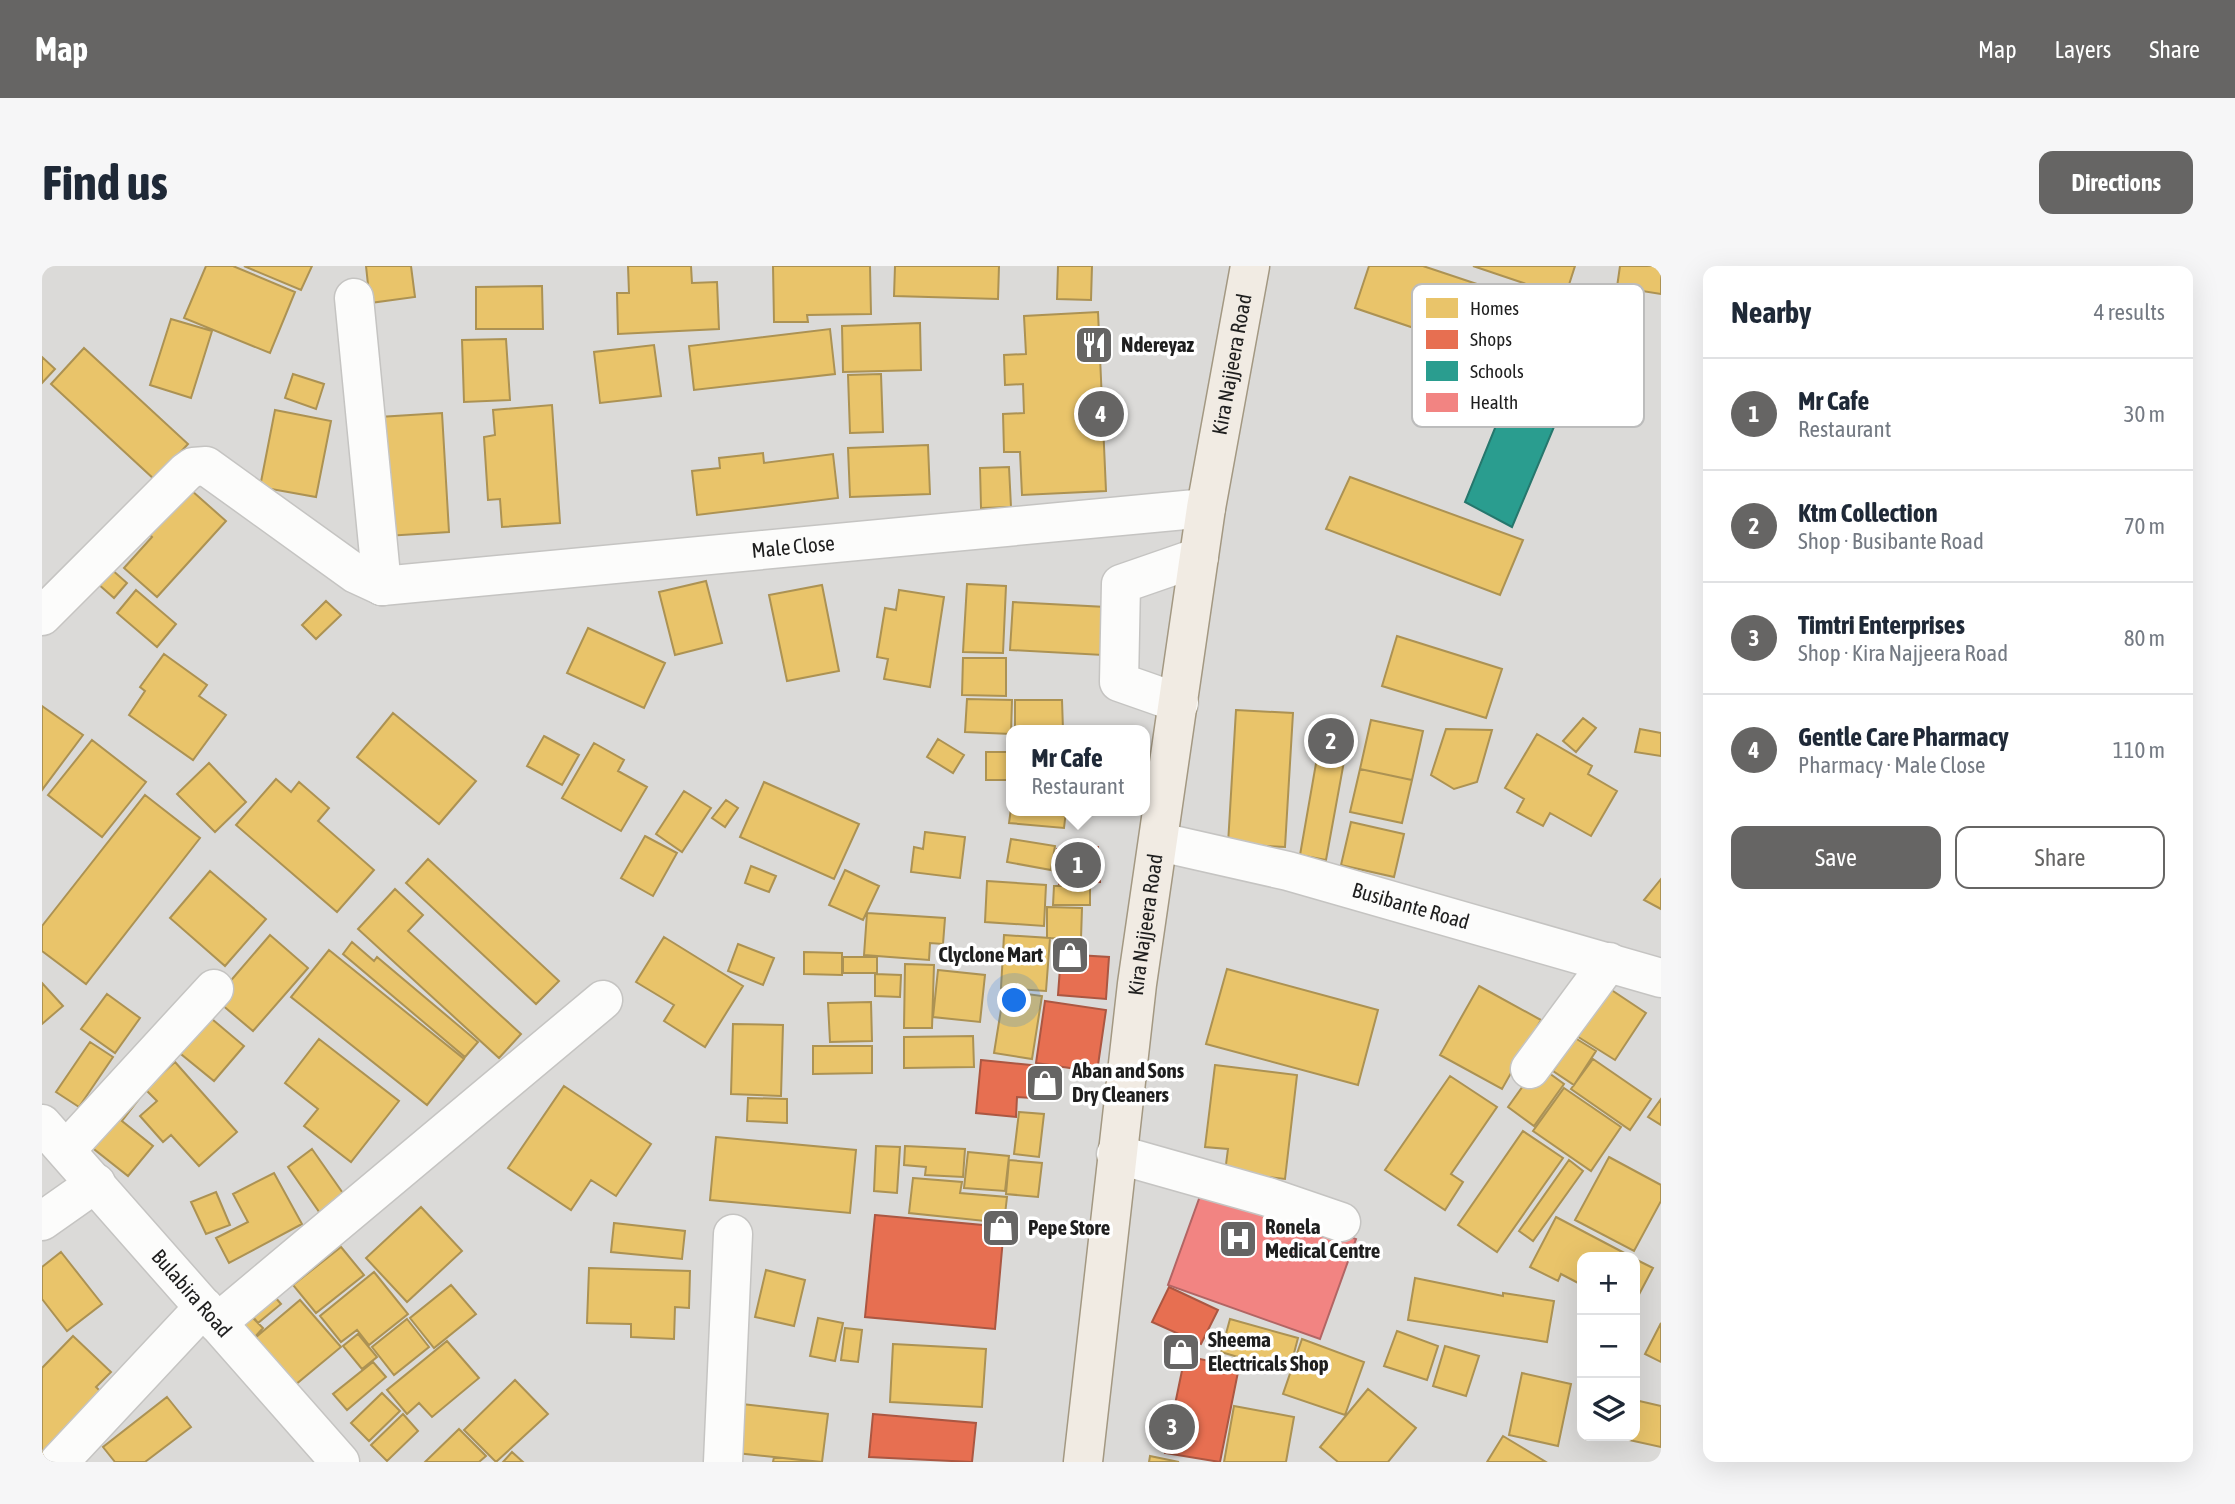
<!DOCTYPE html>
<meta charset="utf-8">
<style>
:root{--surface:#fff;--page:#f6f6f7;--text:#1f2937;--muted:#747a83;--line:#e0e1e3;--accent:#666564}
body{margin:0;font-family:"Asap Condensed",sans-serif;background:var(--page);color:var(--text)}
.controls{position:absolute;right:21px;bottom:21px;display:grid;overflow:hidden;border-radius:14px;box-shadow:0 7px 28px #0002}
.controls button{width:63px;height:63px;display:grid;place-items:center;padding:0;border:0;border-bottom:2px solid var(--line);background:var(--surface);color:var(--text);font:35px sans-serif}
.you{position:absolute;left:973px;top:735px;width:24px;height:24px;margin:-18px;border:5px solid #fff;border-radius:50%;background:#1a73e8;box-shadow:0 0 0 10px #1a73e833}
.badge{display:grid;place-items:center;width:46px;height:46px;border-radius:50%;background:var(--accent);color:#fff;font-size:23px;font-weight:700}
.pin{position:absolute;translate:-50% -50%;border:4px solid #fff;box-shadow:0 2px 7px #0006}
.popup{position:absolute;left:964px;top:459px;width:144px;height:91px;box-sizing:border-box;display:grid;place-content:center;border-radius:14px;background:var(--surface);filter:drop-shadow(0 2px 5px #0005);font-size:23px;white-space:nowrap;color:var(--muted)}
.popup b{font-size:26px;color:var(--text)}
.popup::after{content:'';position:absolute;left:50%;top:100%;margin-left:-14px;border:14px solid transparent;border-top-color:var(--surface)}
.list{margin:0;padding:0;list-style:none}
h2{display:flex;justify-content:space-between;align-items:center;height:91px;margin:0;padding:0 28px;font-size:30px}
h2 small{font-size:23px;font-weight:400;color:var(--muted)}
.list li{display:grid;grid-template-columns:46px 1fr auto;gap:21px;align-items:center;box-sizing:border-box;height:112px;padding:0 28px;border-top:2px solid var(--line)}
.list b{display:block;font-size:26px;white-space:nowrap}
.list p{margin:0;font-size:23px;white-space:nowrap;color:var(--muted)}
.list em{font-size:23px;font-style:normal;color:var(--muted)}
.actions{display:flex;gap:14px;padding:21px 28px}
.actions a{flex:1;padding:16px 0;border:2px solid var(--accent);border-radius:14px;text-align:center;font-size:24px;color:var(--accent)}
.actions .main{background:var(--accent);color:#fff}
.icon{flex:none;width:38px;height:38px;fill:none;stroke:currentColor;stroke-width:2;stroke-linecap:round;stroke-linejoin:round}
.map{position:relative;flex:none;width:1619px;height:1196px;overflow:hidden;border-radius:14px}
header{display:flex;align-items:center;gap:42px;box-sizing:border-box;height:98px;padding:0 35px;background:var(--accent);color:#fff}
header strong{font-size:33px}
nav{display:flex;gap:38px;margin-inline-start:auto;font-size:24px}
.intro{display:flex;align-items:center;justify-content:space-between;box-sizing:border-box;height:168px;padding:0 42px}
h1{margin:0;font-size:49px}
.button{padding:18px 32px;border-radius:14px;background:var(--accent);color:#fff;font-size:24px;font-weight:700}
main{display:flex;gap:42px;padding:0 42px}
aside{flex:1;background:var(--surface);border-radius:14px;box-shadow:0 7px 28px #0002}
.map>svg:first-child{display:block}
.residential{fill:#dbdad8;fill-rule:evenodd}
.homes{fill:#e9c46a;stroke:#ac9253;stroke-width:2}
.shops{fill:#e76f51;stroke:#ab5742;stroke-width:2}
.schools{fill:#2a9d8f;stroke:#26776d;stroke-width:2}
.health{fill:#f28482;stroke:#b26564;stroke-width:2}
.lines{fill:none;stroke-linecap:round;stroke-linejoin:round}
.minor-casing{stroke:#c5c4c2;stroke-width:41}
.major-casing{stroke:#a39882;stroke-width:41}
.minor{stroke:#fcfcfb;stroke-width:38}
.major{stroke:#f1ebe3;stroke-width:38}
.labels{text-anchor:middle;stroke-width:7;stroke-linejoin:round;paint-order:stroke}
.poi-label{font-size:21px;font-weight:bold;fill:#1e1e1e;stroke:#fff;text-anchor:start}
.street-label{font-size:21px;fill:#1e1e1e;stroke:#fff}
.key{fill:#fff;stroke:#bcbcbc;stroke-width:2}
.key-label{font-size:19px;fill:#1e1e1e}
</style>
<header>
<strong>Map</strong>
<nav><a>Map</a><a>Layers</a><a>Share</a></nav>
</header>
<div class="intro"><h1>Find us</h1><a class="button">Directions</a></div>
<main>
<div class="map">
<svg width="1619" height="1196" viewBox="0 0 1619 1196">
<rect width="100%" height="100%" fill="#eceae6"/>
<path class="residential" d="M0,0H1619V1196H0ZM970,464H1102V545H970ZM1540,991H1593V1170H1540Z"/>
<path class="homes" d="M164,0H191L253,26L228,87L142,52Z
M202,0H270L259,24Z
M324,0H369L373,31L328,37Z
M586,0H649L650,17L675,16L677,63L576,68L575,27H587Z
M731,0H828L829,48L765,49L766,56H732Z
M853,0H957L956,33L852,30Z
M1016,0H1050L1049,34L1015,33Z
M1327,0H1381L1486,35L1466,94L1313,42Z
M1431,0H1533L1523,31Z
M1578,0H1619V28L1575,21Z
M500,20L501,63H434V21Z
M1056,46L1064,225L980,229L978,186H962L961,148L982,147L981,118L963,119L962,89L984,88L982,50Z
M129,53L170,65L149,132L108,119Z
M878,57L879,104L801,106L800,60Z
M788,63L793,108L652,124L647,80Z
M464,73L468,134L422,136L420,74Z
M612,79L619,130L558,137L552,86Z
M42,82L146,178L113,214L9,118Z
M0,91L13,103L0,117Z
M251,108L282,118L274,143L243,132Z
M839,108L841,166L808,167L806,109Z
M510,139L518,257L460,261L458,233L446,234L442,171L453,169L451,144Z
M233,144L289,155L274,231L218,221Z
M400,147L407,266L344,270L337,151Z
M886,179L888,228L808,231L806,182Z
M721,187L722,197L791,188L796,232L655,249L650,205L678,202L677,192Z
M967,201L969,241L939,242L938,202Z
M1308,211L1481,274L1458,329L1284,263Z
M141,217L184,255L115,331L82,302L110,271L100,261Z
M60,295L85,317L72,332L47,310Z
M664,315L680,377L633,389L617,326Z
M925,318L964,320L961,387L921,386Z
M780,319L797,405L745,415L727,329Z
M94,324L134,358L115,381L75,347Z
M857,324L902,331L888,421L842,413L846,393L835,391L843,342L854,344Z
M284,335L299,349L274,373L260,359Z
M971,336L1064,341L1061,389L968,384Z
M546,362L623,397L602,442L525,407Z
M1355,370L1460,403L1444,452L1340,420Z
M122,388L165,419L157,430L184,449L151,494L87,449L103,425L98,421Z
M921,392H964V430L920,429Z
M925,433L970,434L969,468L923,466Z
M973,434H1020L1021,464H973Z
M0,440L41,469L0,524Z
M1194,444L1251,447L1243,581L1186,578Z
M351,447L434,515L397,558L315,491Z
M1541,452L1554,462L1534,486L1521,475Z
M1329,454L1381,465L1370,514L1318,503Z
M1280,463L1307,468L1284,594L1258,589Z
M1404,463L1450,464L1435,516L1412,523L1389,509Z
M1598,463L1619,467V490L1593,486Z
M1495,468L1550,500L1546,508L1575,525L1549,570L1508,547L1501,560L1475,546L1482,533L1463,522Z
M502,470L537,489L520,519L485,500Z
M896,473L922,489L911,507L885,491Z
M50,474L104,516L60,571L6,529Z
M552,477L582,494L576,505L605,521L579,565L520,532Z
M944,486H965V514H944Z
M167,497L204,536L173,566L135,528Z
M1318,503L1370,514L1360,557L1308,546Z
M234,513L249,526L257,516L287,542L276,555L332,604L295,646L194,559Z
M722,516L817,558L792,613L698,571Z
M642,525L669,542L640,586L614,568Z
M103,529L158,572L44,718L0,685V660Z
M684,534L696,542L683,561L670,552Z
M970,535V545H1024L1022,562L967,557Z
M1309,556L1362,568L1352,611L1299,599Z
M883,566L923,571L918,612L869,606L872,581L881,583Z
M603,570L635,587L611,630L579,612Z
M969,573L1013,580L1009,604L965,596Z
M386,593L517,715L494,738L364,617Z
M709,600L734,610L727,626L703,617Z
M803,604L837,620L821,654L787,639Z
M168,605L224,653L183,700L128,652Z
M1619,613V643L1602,634Z
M945,615L1004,619L1002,660L943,656Z
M1012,620H1048V639H1011Z
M353,623L381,649L366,665L479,768L457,792L316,663Z
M1005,641L1040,642L1039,673L1005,672Z
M825,647L903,652L901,678L888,677L887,694L822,689Z
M228,669L266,702L211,765L173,733Z
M962,669L1008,672L1004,725L959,722Z
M622,671L701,720L663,781L622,755L632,739L594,716Z
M310,676L332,695L335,691L436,776L423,791L301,688Z
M696,678L732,692L721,719L686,705Z
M287,684L422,793L385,839L249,731Z
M762,686L800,687V709L762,708Z
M801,691H835V707H801Z
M863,698L892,699L890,762H862Z
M1185,703L1336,744L1316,819L1164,778Z
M896,704L943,709L938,756L891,751Z
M833,708L859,709L858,731L833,730Z
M0,717L21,740L0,758Z
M1562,719L1604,747L1573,794L1530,767Z
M1437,720L1499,754L1460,823L1398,789Z
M962,725L1000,730L990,793L952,787Z
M65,728L98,752L73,787L39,763Z
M829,736L830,775L788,776L786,737Z
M164,748L202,780L172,815L134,784Z
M691,758L741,759L739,830L689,828Z
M931,770L932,801L862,802V771Z
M1533,772L1554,785L1532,819L1511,805Z
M277,773L357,835L309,896L262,860L276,843L243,817Z
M48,776L71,791L37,841L14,826Z
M771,780H830V807L771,808Z
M1551,793L1609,833L1588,864L1529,823Z
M133,796L195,866L157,900L129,869L121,876L98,850L115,835L103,823Z
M1173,799L1255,809L1243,913L1183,906L1186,883L1163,881Z
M1496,799L1522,818L1492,860L1466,841Z
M1408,810L1455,841L1409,908L1421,916L1403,944L1343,904Z
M522,820L609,878L574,930L549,914L529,944L466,902Z
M1522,822L1579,861L1549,905L1491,865Z
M85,824L97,833L80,855L111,880L86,910L43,876Z
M706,832L745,833V857L705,855Z
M1619,833V859L1606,851Z
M977,846L1002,848L997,891L972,888Z
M1481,865L1521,892L1455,986L1416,959Z
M674,871L814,884L808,947L668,934Z
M834,880L858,881L855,927L832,925Z
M863,880L923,883L921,911L883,909L884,901L862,899Z
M270,883L305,933L280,950L246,901Z
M926,886L967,890L963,925L922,922Z
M1567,891L1619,919V935L1592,985L1533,954Z
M967,894L1000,897L996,931L964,928Z
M1527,894L1541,905L1491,975L1477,965Z
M232,907L260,958L187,997L174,972L206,956L191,928Z
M871,912L920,916L918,927L965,931L962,957L867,947Z
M174,926L188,959L164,968L149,936Z
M379,941L420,985L365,1036L324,992Z
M1514,951L1590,991H1540V1019L1519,1008L1516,1015L1488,1001Z
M572,957L643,965L640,993L569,986Z
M299,981L322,1009L274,1047L251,1019Z
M19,986L60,1038L25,1065L0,1033V1001Z
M1593,993L1611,1002L1593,1036Z
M547,1002L648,1005L647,1042L633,1041L632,1073L589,1071V1058L545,1057Z
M724,1004L763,1014L752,1060L713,1051Z
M332,1006L366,1048L327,1079L315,1064L299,1076L278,1050Z
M1373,1012L1461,1030V1027L1512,1035L1505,1076L1366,1054Z
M409,1019L434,1048L392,1082L368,1052Z
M226,1023L239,1038L216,1057L203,1041Z
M258,1034L299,1081L253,1119L213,1072Z
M202,1043L221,1062L212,1072L192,1052Z
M776,1052L801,1057L793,1095L768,1090Z
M365,1053L387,1081L352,1109L330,1081Z
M1188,1053L1256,1072L1247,1106L1179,1086Z
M1619,1057V1096L1603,1088Z
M803,1062L820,1064L816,1096L799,1094Z
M1355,1065L1396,1080L1385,1114L1342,1100Z
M316,1068L335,1091L320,1103L301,1080Z
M31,1070L69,1106L54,1121L61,1128L0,1191V1102Z
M1260,1073L1322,1096L1303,1149L1241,1128Z
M405,1075L437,1112L390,1151L377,1137L365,1148L345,1124Z
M851,1078L944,1083L940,1141L848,1136Z
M1403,1080L1437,1090L1424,1130L1391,1120Z
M331,1096L344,1111L305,1144L291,1128Z
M1480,1107L1529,1118L1516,1180L1467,1169Z
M473,1114L506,1148L454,1196L422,1164Z
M1326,1123L1374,1162L1346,1196H1296L1278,1181Z
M340,1127L358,1145L327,1175L309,1157Z
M125,1131L149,1161L103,1196H73L61,1181Z
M1593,1134L1619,1140V1181L1569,1170H1593Z
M691,1137L786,1148L780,1196L685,1186Z
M1192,1140L1252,1151L1244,1196H1182Z
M361,1148L376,1165L345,1195L329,1179Z
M417,1163L444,1190L437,1196H383Z
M1461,1170L1504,1196H1445Z
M470,1186L481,1196H461Z
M1108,1190L1137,1196H1107Z
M732,1191L777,1196H731Z"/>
<path class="shops" d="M1056,581L1058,616L1017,618L1015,583Z
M1019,688L1067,691L1064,733L1016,729Z
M1003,735L1064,744L1055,806L994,797Z
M939,794L1008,801L1005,833L975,831L974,851L934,847Z
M833,949L962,961L953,1063L823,1051Z
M1127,1021L1176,1044L1159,1078L1110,1056Z
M1143,1090L1197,1101L1178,1196L1123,1187Z
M831,1148L934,1157L930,1196L827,1191Z"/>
<path class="schools" d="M1505,34L1558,51L1470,261L1423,236Z"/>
<path class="health" d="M1162,919L1314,973L1278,1073L1126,1019Z"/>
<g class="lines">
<defs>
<g id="minor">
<path d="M312,32L340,320"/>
<path id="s1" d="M340,320L1164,242"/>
<path d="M0,350L144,206L151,201L164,200L314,308L340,320"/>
<path d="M1137,437L1077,416L1079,318L1157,291"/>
<path id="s2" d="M1118,576L1246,605L1619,712"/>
<path d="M1488,803L1567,696"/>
<path id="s3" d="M0,858L298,1196"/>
<path d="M24,884L172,723"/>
<path d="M1074,888L1226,931L1299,956"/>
<path d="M0,955L54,917"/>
<path d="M175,1057L561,734"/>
<path d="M17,1196L162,1041"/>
<path d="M681,1196L691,968"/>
</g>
<g id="major">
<path id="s4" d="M1041,1196L1095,718L1164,242L1208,0"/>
</g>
</defs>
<use href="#minor" class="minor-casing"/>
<use href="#major" class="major-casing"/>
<use href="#minor" class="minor"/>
<use href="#major" class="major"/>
</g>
<defs>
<symbol id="restaurant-square" viewBox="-11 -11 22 22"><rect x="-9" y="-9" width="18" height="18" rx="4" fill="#666564" stroke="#fff"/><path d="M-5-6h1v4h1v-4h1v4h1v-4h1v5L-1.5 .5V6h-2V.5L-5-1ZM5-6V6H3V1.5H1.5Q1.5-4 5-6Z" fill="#fff"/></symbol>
<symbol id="shop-square" viewBox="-11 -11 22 22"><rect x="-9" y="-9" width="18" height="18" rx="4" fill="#666564" stroke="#fff"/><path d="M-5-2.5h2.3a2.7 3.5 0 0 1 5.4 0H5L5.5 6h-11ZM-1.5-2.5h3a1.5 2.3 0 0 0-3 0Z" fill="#fff"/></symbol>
<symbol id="hospital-square" viewBox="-11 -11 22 22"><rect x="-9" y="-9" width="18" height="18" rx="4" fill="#666564" stroke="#fff"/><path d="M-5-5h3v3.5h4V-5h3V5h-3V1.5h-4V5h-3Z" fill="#fff"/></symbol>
</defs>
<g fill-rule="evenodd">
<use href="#restaurant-square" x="1030" y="57" width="44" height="44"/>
<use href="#shop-square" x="1006" y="667" width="44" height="44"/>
<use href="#shop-square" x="981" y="795" width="44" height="44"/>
<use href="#shop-square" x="937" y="940" width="44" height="44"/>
<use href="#hospital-square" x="1174" y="951" width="44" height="44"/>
<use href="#shop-square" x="1117" y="1064" width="44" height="44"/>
</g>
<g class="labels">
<g class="poi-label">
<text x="1079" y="86">Ndereyaz</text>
<text x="1001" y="696" text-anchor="end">Clyclone Mart</text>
<text x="1030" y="812">Aban and Sons<tspan x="1030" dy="24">Dry Cleaners</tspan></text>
<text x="1223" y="968">Ronela<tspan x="1223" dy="24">Medical Centre</tspan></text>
<text x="986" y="969">Pepe Store</text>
<text x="1166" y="1081">Sheema<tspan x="1166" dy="24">Electricals Shop</tspan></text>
</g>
<g class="street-label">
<text dy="7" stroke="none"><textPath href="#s4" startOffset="1108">Kira Najjeera Road</textPath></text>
<text dy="7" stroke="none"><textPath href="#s1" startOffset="413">Male Close</textPath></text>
<text dy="7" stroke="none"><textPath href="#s2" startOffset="259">Busibante Road</textPath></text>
<text dy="7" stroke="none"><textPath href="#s4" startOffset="541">Kira Najjeera Road</textPath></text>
<text dy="7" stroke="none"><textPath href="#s3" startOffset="226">Bulabira Road</textPath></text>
</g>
</g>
<rect x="1370" y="18" width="232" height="143" rx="10" class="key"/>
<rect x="1384" y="32" width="32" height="20" fill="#e9c46a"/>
<rect x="1384" y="64" width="32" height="19" fill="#e76f51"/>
<rect x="1384" y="95" width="32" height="20" fill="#2a9d8f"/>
<rect x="1384" y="127" width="32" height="19" fill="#f28482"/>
<g class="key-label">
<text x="1428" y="49">Homes</text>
<text x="1428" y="80">Shops</text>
<text x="1428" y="112">Schools</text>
<text x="1428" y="143">Health</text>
</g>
</svg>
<div class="controls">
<button>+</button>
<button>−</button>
<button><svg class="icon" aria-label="layers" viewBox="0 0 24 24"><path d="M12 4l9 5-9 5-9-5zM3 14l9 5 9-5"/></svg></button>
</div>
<div class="you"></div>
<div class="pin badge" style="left:1036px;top:599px">1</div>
<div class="popup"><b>Mr Cafe</b>Restaurant</div>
<div class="pin badge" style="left:1289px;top:475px">2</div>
<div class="pin badge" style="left:1130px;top:1161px">3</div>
<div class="pin badge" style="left:1059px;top:148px">4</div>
</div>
<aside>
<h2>Nearby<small>4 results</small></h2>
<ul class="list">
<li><span class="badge">1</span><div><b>Mr Cafe</b><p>Restaurant</p></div><em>30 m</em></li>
<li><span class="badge">2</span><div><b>Ktm Collection</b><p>Shop · Busibante Road</p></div><em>70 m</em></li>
<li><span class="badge">3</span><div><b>Timtri Enterprises</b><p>Shop · Kira Najjeera Road</p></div><em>80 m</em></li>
<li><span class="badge">4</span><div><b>Gentle Care Pharmacy</b><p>Pharmacy · Male Close</p></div><em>110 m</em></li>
</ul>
<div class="actions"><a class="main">Save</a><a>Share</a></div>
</aside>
</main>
